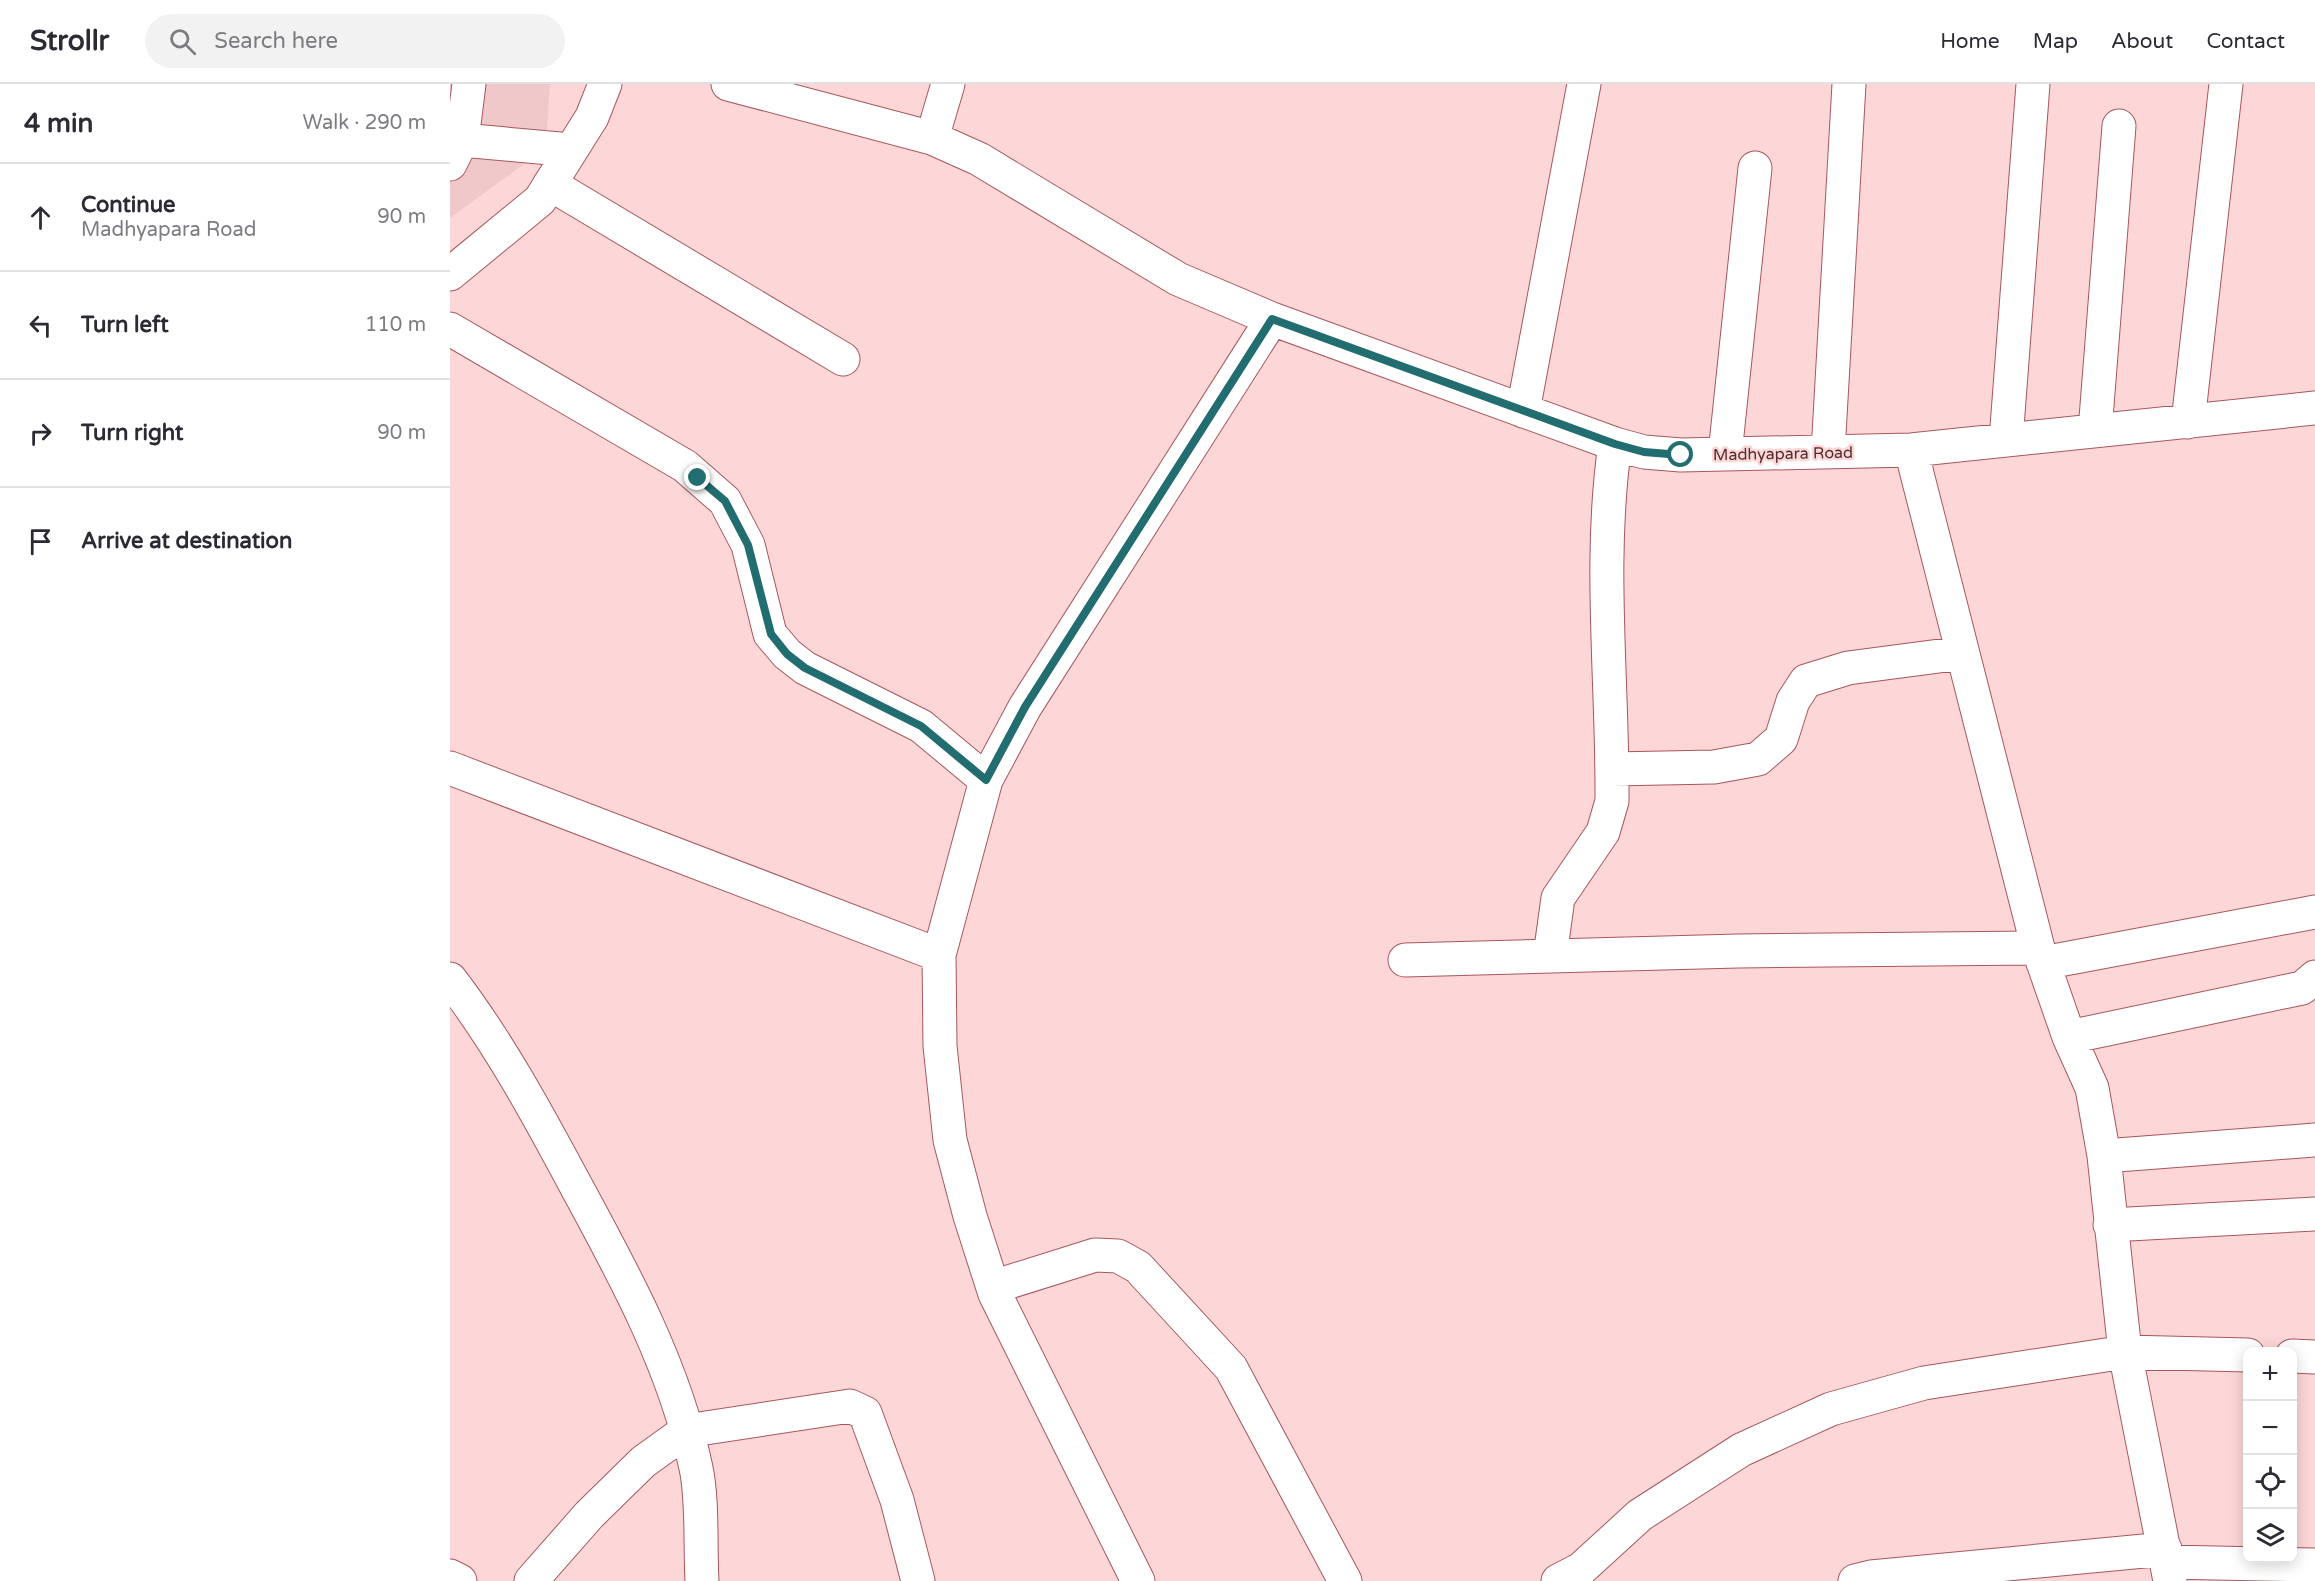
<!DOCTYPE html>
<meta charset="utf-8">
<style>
:root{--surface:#fff;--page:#f2f2f3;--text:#2b2b33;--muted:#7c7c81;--line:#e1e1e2}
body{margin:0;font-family:"Varela Round",sans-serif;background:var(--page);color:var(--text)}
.controls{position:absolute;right:18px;bottom:18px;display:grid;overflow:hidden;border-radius:12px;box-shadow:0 3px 15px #0003}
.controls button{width:54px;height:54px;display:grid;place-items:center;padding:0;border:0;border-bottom:2px solid var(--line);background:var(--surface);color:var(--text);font:30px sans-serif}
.stop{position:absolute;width:18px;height:18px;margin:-14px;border:4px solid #226d6f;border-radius:50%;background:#fff}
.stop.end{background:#226d6f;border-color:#fff;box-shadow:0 2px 6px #0008}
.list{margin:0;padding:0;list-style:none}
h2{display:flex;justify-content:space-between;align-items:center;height:78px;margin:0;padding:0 24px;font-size:26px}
h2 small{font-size:20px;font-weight:400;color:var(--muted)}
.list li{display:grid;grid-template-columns:39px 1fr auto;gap:18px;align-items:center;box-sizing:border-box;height:108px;padding:0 24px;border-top:2px solid var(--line)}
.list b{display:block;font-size:22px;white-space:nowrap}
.list p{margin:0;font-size:20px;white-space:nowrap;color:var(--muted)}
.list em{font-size:20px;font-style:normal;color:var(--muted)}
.icon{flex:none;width:33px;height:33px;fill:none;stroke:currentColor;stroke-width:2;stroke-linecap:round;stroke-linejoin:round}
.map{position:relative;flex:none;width:1865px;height:1497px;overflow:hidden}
header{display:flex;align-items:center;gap:36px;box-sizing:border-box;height:84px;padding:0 30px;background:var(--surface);border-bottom:2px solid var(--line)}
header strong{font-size:28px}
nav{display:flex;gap:33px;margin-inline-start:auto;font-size:21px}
.search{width:420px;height:54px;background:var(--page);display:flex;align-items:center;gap:15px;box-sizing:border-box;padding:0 21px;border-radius:33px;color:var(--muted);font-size:22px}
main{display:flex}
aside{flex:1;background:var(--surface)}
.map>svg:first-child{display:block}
.built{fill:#f0c8c9}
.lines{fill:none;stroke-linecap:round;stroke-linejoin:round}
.minor-casing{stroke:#a6575d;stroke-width:35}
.major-casing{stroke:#a6575d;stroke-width:35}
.minor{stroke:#fff;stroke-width:33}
.major{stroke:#fff;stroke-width:33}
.route{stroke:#226d6f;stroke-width:8}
.labels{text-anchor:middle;stroke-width:5;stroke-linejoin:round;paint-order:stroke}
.street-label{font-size:16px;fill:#522e30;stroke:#fdd7d8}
</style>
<header>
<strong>Strollr</strong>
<div class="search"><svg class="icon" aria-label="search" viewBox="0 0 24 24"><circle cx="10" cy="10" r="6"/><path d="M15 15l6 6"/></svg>Search here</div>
<nav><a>Home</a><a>Map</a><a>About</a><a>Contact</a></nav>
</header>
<main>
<aside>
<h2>4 min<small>Walk · 290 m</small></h2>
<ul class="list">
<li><svg class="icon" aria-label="ahead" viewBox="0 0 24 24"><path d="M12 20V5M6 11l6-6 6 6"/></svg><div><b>Continue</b><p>Madhyapara Road</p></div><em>90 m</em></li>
<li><svg class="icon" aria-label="left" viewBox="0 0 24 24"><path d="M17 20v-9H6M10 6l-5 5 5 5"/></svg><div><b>Turn left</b></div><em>110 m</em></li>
<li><svg class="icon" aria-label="right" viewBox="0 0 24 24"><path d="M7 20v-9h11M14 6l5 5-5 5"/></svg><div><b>Turn right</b></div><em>90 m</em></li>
<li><svg class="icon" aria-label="arrive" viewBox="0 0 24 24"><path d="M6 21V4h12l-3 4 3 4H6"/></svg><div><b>Arrive at destination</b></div></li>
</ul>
</aside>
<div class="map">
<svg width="1865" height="1497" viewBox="0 0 1865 1497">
<rect width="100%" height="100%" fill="#fdd7d8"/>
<path class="built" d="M0,0H100L96,64L0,134Z"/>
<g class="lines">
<defs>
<path id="minor" d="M278,0L482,54L529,75L728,195L822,235L1165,360L1194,368L1231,371L1461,366L1865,324
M482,54L498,0
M100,100L393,275
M0,245L235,382L275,417L298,461L320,550L337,570L355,584L471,642L536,696
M1073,327L1134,0
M1738,338L1776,0
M1645,347L1669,42
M1556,356L1583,0
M1461,366L1588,864L1619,953L1642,1004L1654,1072L1675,1268L1720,1497
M1378,368L1399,0
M1275,370L1305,84
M0,684L489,871
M1162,685L1264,683L1308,675L1331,655L1343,617L1356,597L1398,584L1512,569
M1100,872L1108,814L1153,748L1162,717C1163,598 1148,479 1165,360
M955,876L1288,867L1588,864
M1593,879L1865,828
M0,895C49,959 87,1029 125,1100C174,1190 225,1283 246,1384C253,1416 250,1463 252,1497
M1619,953L1852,904L1865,893
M1654,1072L1865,1056
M1660,1141L1865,1130
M543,1203L645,1171L668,1172L688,1183L781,1284L895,1497
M1842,1272L1865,1273
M1717,1478L1865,1481
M0,1492L10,1497
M81,1497L139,1431L193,1378L236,1347L400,1322L415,1329L447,1416L468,1497
M688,1497L545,1210L520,1132L500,1056L490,962L489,871L536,696L575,623L822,235
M1108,1497L1131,1485L1190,1431L1291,1366L1381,1325L1474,1299L1675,1268L1798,1271
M1405,1497L1421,1493L1715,1465"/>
<path id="major" d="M12,56L121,66
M0,80L12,56L19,0
M0,190L90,116L142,33L155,0"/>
</defs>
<use href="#minor" class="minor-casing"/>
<use href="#major" class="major-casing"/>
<use href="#minor" class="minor"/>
<use href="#major" class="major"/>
</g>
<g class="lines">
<path class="route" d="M248,394L275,417L298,461L321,550L337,570L355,584L471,642L536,696L575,623L822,235L1165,360L1194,368L1231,371"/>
</g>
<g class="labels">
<g class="street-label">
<text transform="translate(1333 369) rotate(-1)" y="6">Madhyapara Road</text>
</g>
</g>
</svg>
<div class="controls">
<button>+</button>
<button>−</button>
<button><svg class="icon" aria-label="locate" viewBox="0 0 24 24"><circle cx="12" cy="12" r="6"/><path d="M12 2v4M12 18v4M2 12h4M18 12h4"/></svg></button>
<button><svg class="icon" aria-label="layers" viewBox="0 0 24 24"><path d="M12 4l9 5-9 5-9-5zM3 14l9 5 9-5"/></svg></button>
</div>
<div class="stop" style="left:1231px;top:371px"></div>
<div class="stop end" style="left:248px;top:394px"></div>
</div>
</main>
